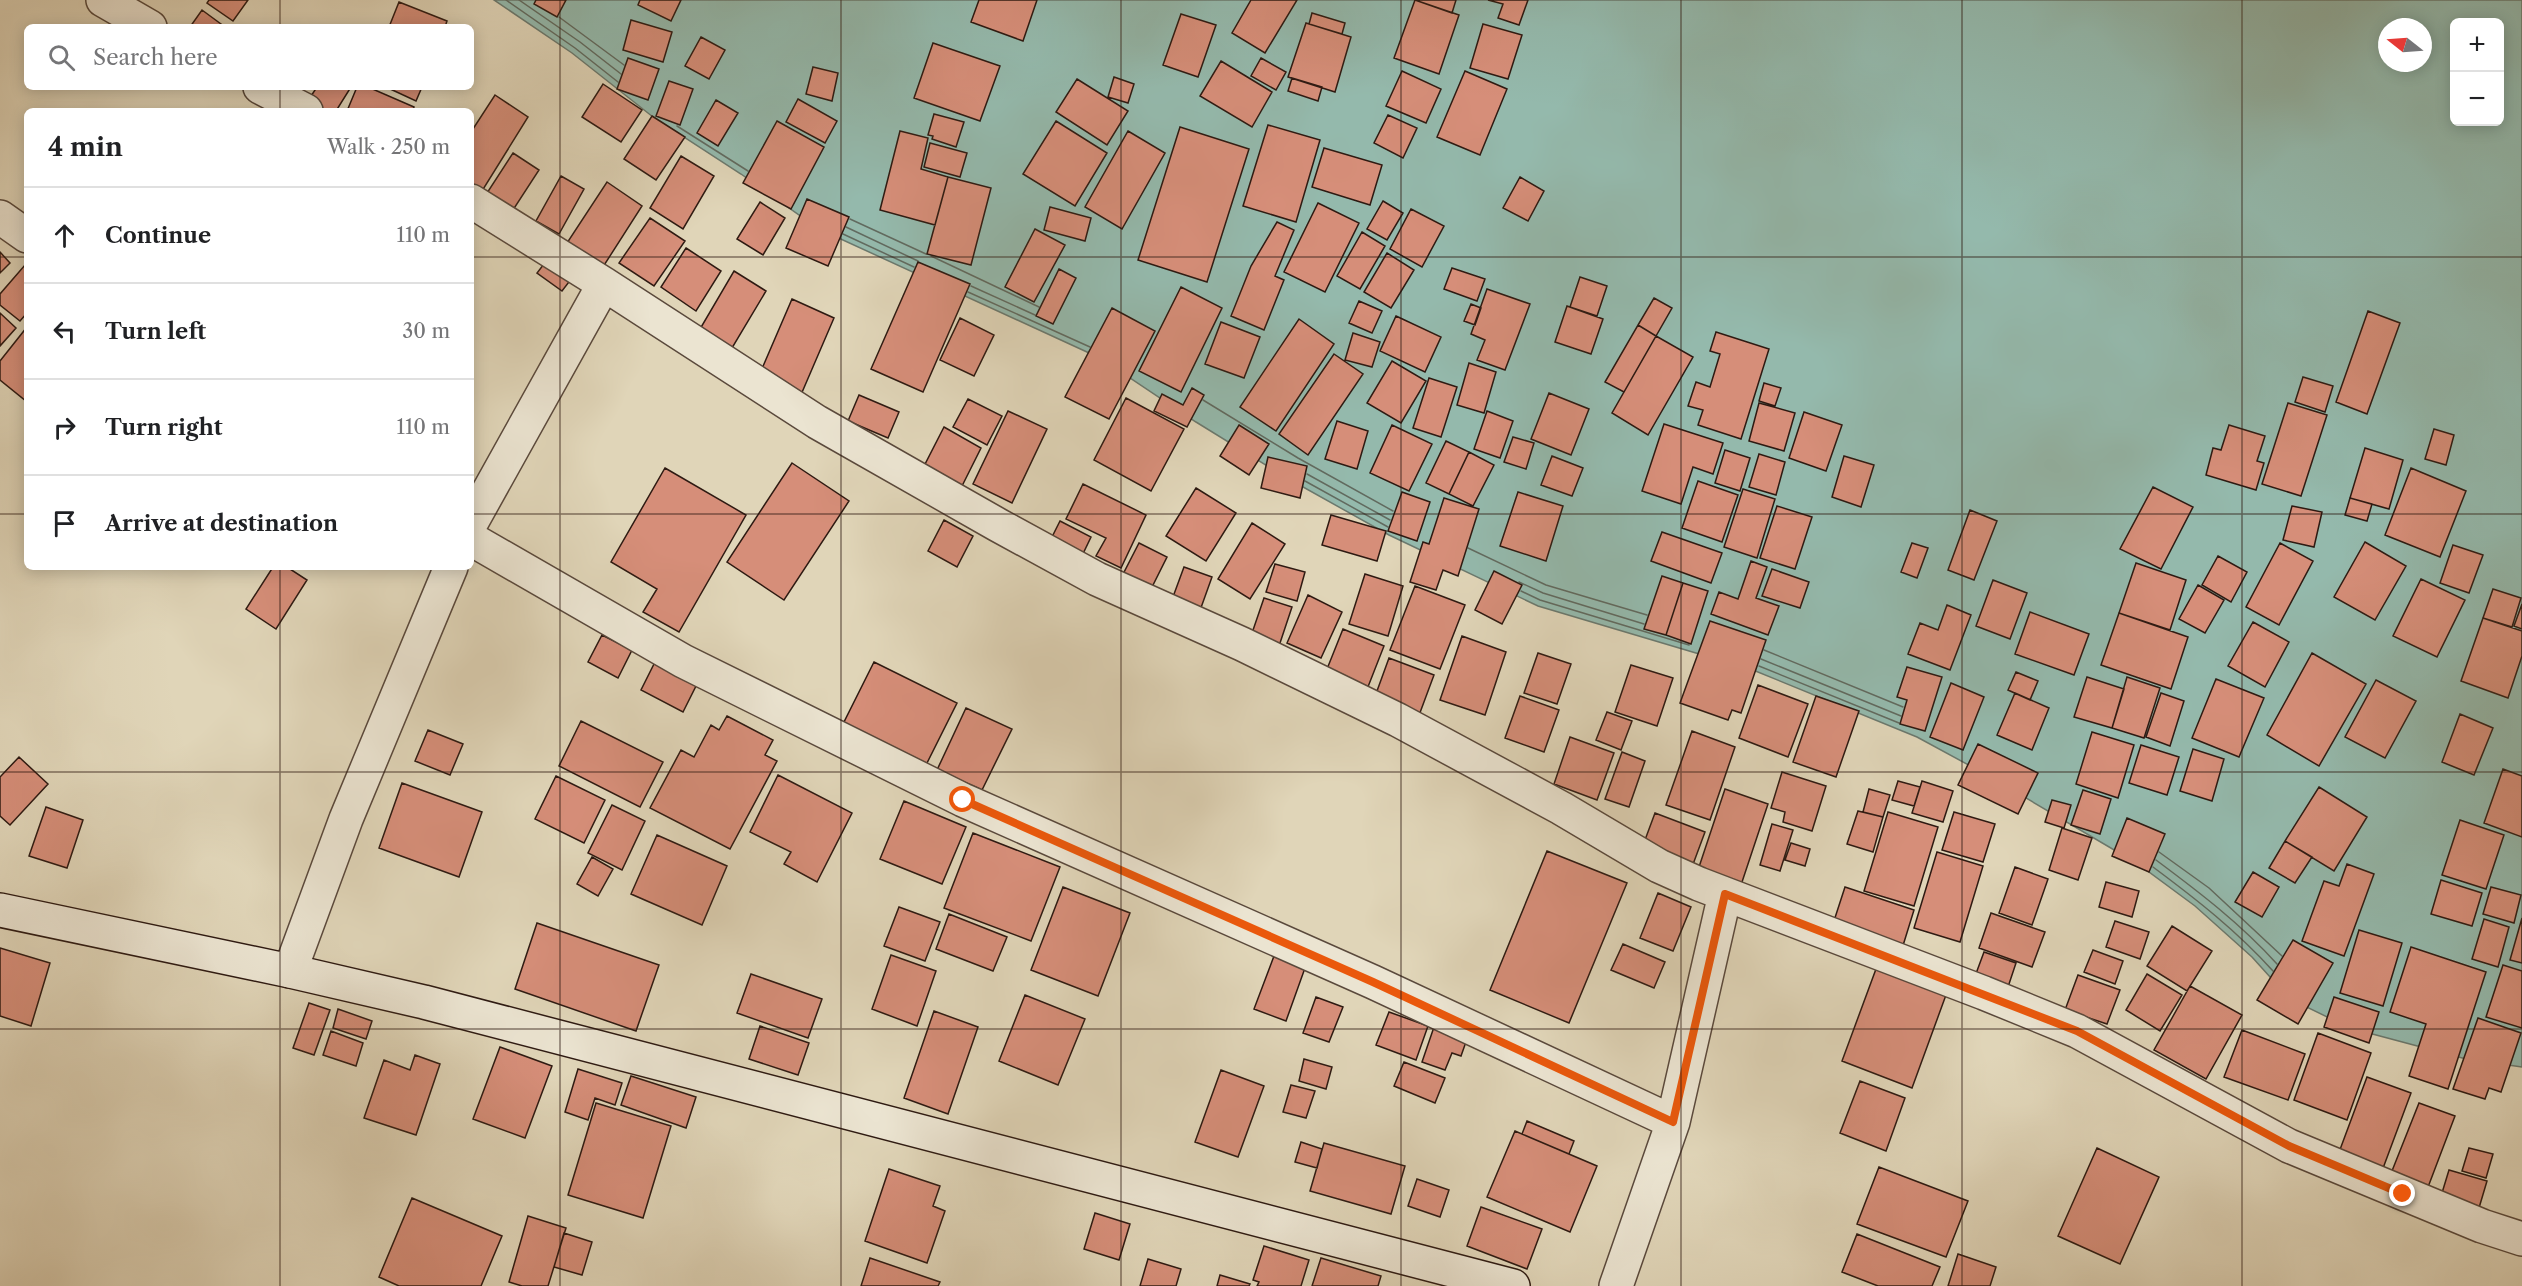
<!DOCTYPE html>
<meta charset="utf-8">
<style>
body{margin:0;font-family:"Libre Caslon Text",serif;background:#f6f6f6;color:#202124}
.controls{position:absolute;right:18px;top:18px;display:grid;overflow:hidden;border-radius:9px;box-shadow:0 3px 15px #0003}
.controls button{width:54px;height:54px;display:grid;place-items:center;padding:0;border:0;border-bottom:2px solid #e0e0e0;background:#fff;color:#202124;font:30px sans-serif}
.compass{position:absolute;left:2378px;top:18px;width:54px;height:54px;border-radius:50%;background:#fff;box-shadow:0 3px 15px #0003;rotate:287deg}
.stop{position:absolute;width:18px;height:18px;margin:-14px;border:4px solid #ea580c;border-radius:50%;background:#fff}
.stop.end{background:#ea580c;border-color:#fff;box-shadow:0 2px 6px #0008}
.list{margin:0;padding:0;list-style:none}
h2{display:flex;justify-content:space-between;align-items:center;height:78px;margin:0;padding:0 24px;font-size:26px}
h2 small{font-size:20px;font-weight:400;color:#757577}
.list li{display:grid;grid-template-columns:39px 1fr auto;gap:18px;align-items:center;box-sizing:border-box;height:96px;padding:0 24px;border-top:2px solid #e0e0e0}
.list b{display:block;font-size:22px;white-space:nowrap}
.list em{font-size:20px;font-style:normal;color:#757577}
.icon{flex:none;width:33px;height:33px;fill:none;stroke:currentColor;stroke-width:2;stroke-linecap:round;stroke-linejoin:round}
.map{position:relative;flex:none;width:2522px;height:1286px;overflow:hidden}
.search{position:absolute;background:#fff;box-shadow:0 3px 15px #0003;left:24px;top:24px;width:450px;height:66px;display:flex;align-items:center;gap:15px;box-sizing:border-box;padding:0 21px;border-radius:9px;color:#757577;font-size:22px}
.panel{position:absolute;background:#fff;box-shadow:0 3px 15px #0003;left:24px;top:108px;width:450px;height:462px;border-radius:9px}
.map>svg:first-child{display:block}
</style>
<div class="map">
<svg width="2522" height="1286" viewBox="0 0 2522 1286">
<rect width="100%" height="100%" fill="#e0d5b8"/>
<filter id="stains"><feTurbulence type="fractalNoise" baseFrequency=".00333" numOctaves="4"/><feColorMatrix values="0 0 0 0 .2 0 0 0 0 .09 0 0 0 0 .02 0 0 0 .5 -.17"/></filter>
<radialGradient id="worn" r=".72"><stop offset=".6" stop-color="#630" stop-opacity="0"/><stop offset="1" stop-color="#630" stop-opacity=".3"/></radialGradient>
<path fill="#94b9ac" stroke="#6b796e" stroke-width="1.5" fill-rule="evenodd" d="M494 0H2522V1067L2466 1059 2350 1028 2290 999 2252 957 2195 906 2138 864 1987 775 1917 737 1753 670 1538 606 1389 535 1287 478 1196 422 1100 358 819 229 741 174 653 117 572 53ZM2454 22H2500V122H2454ZM2387 27H2423V63H2387Z"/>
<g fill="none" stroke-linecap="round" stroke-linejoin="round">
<path stroke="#616a5f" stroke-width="1.5" d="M506 0 575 48 618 82
M519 0 580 42 621 74
M559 17 624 65
M677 126 748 171
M850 219 926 254
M846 227 918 261
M843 234 914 267
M931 256 1039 307
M971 286 1035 315
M968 292 1090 347
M1203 400 1298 458 1393 511
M1307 474 1390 520
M1305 481 1388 527
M1468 548 1546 585 1647 615
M1519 582 1543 593 1644 624
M1521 591 1540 600 1689 645
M1764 650 1903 707
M1761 659 1901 716
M1759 666 1899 723
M2159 852 2209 888 2282 956
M2156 860C2199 892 2241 924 2277 964
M2153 867C2196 899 2237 931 2273 971"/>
</g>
<path fill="#d68e79" stroke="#2e1a12" stroke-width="1.5" d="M209 0H248L233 21 207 3Z
M536 0H566L557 17 534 4Z
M640 0H681L671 21 638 5Z
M979 0H1037L1023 41 971 22Z
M1251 0H1297L1265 53 1232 33Z
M1415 0H1456L1452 13Z
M1415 0 1459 15 1439 74 1394 58Z
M1488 0H1528L1519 25 1498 18 1503 4Z
M399 2 447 21 445 27H389Z
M202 10 225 27H190Z
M1312 13 1345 23 1342 34 1309 24Z
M1181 14 1216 25 1198 77 1163 65Z
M631 20 672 32 663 62 623 50Z
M1306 23 1351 37 1335 92 1288 77Z
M1483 24 1522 35 1508 79 1470 68Z
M701 37 725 50 709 79 685 66Z
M933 43 1000 66 980 121 914 98Z
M628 58 659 69 648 100 617 89Z
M1261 58 1286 72 1276 90 1251 76Z
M1221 61 1272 92 1252 127 1200 96Z
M813 67 838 73 832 101 806 94Z
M1402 71 1441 89 1426 123 1386 106Z
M1465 71 1507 89 1480 155 1437 137Z
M1114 77 1134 84 1128 103 1108 97Z
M1292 78 1322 87 1318 101 1288 91Z
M1077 79 1128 111 1107 145 1056 112Z
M669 81 693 89 680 125 656 116Z
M603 84 642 110 621 142 582 117Z
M317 87H351L336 111H321L307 102Z
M357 87H368L414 107 413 111H347Z
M386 87H422L416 101Z
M495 95 528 117 482 191 471 184V132Z
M798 99 837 121 825 143 786 122Z
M716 100 738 113 718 146 697 133Z
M934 114 964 122 956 147 932 139 933 136 928 135Z
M1388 115 1417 128 1403 158 1374 143Z
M652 116 685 137 656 180 624 159Z
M777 121 824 147 791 209 743 183Z
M1056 121 1107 153 1075 206 1023 174Z
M1268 125 1320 140 1296 222 1243 206Z
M1180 127 1249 149 1207 282 1138 260Z
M900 131 928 138 921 169 948 177 935 225 880 210Z
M1128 131 1165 153 1122 229 1085 207Z
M930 143 967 153 960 177 924 167Z
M1324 148 1382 165 1370 205 1312 187Z
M513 153 539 170 513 210 487 193Z
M681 156 714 176 683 229 650 208Z
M561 176 584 189 559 234 536 221Z
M948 177 991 188 971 265 927 254Z
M1520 177 1544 191 1528 221 1503 208Z
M607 182 642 206 601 270 565 246Z
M807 199 849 217 828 266 786 248Z
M1383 201 1403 213 1387 240 1367 229Z
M760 202 785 218 763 255 737 239Z
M1318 203 1359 223 1325 292 1284 272Z
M1050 207 1091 218 1085 241 1044 230Z
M1411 209 1444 226 1422 267 1390 249Z
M650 218 685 241 654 286 619 263Z
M1277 222 1294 230 1275 276 1284 280 1264 330 1231 316 1251 266Z
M1035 229 1065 245 1034 302 1005 287Z
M1362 232 1385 246 1360 289 1337 276Z
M686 248 721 271 696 311 661 287Z
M0 252 10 263 0 273Z
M1387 253 1414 270 1391 308 1364 292Z
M547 260 572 278 562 291 537 273Z
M918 262 970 284 923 392 871 369Z
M25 265 27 267V313L20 321 0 305V294Z
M1452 268 1485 279 1477 301 1444 289Z
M1059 269 1076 278 1053 324 1036 316Z
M734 271 766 291 732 348 700 329Z
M1580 277 1607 286 1597 316 1570 307Z
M1181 287 1222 308 1181 392 1139 371Z
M1487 289 1530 304 1505 370 1477 360 1485 340 1471 334Z
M1654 298 1672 308 1656 336 1638 325Z
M792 299 834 318 800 397 758 378Z
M1359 301 1382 311 1372 333 1349 323Z
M1471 304 1481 308 1475 325 1464 321Z
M1567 306 1603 319 1591 354 1555 342Z
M1112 308 1155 331 1109 419 1065 397Z
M2368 311 2400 323 2367 414 2336 402Z
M0 313 16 328 0 346Z
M1396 316 1441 337 1425 372 1380 351Z
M960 318 994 335 974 376 940 360Z
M1299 319 1334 344 1276 431 1240 407Z
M1221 322 1260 337 1244 378 1205 364Z
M1638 325 1656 336 1624 392 1605 382Z
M27 327V399L26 401 0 380V361Z
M1716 332 1769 349 1741 439 1698 425 1703 410 1688 406 1696 382 1710 387 1720 354 1710 351Z
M1353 333 1380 342 1372 367 1345 360Z
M1656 336 1693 357 1648 435 1612 413Z
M1334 354 1363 374 1308 455 1279 434Z
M1392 361 1426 381 1401 423 1367 403Z
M1469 363 1496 372 1484 413 1457 405Z
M2303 377 2333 386 2325 412 2295 402Z
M1429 378 1457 387 1441 437 1413 428Z
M1764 383 1781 388 1775 406 1759 401Z
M1192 388 1204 395 1187 427 1154 411 1162 394 1183 405Z
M1549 393 1589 409 1571 455 1531 439Z
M859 395 899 412 888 438 848 421Z
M1126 398 1184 429 1151 491 1094 460Z
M968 399 1002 416 987 445 953 427Z
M1759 403 1795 413 1784 451 1749 441Z
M2288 403 2327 415 2301 496 2262 484Z
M1008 411 1047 429 1012 503 973 484Z
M1487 411 1513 421 1500 458 1474 449Z
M1804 412 1842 425 1826 471 1789 458Z
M1337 421 1368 431 1357 469 1325 459Z
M1664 424 1723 443 1713 474 1693 467 1681 504 1642 491Z
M1239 425 1269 444 1249 475 1220 456Z
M1392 425 1432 444 1409 491 1370 473Z
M2229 425 2265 436 2257 461 2264 463 2256 490 2206 475 2213 448 2221 450Z
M944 427 981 448 957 496 920 474Z
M2434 429 2454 435 2446 465 2425 459Z
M1513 437 1534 443 1526 469 1504 462Z
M1446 441 1469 452 1449 494 1426 483Z
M2365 448 2403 460 2389 509 2350 498Z
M1725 450 1750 458 1740 491 1715 483Z
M1469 452 1494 465 1473 506 1449 494Z
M1759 454 1785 462 1776 495 1749 487Z
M1552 456 1583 468 1572 496 1541 485Z
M1844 456 1874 465 1861 507 1832 497Z
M1268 457 1307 466 1300 498 1261 488Z
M792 463 849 501 784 600 727 562Z
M665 468 746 515 679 632 643 612 657 589 611 562Z
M2411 468 2466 491 2440 557 2385 535Z
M1698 481 1738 495 1722 542 1682 528Z
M1083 484 1146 515 1121 568 1096 556 1106 538 1066 519Z
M2153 487 2193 507 2161 569 2120 549Z
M1196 488 1236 513 1206 561 1166 536Z
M1743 489 1775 499 1757 558 1724 547Z
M1402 492 1430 502 1417 541 1388 531Z
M1518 492 1563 506 1546 561 1500 546Z
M1444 498 1479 509 1458 576 1443 570 1436 590 1410 582 1423 542 1429 544Z
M2350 498 2372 504 2367 521 2345 515Z
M1777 506 1812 517 1795 569 1760 558Z
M2292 506 2322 512 2314 547 2283 540Z
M1970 510 1997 521 1974 580 1948 570Z
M1331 515 1386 531 1377 561 1322 545Z
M944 520 973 536 957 567 928 551Z
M1060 521 1091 537 1079 562 1047 547Z
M1252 523 1285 544 1250 599 1218 579Z
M1662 532 1722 553 1711 583 1651 561Z
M2365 542 2406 566 2375 620 2334 597Z
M1139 543 1167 557 1147 597 1118 584Z
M1912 543 1928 548 1917 578 1901 572Z
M2280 543 2313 561 2279 625 2246 607Z
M2453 545 2483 555 2469 593 2440 583Z
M2218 556 2247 572 2231 602 2202 585Z
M1751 561 1767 567 1756 598 1779 606 1768 635 1711 614 1719 592 1738 599Z
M2136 563 2186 580 2170 630 2119 613Z
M1275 564 1305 572 1297 601 1266 592Z
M273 567H287L307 580 276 629 246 609Z
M1184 567 1212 577 1198 616 1170 605Z
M1772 569 1809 582 1800 608 1762 596Z
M1494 571 1522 585 1502 624 1475 610Z
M1365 574 1403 586 1388 636 1349 624Z
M1662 576 1683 583 1666 635 1644 629Z
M2421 579 2465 600 2437 657 2393 636Z
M1993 580 2027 593 2010 639 1976 626Z
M1683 583 1708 591 1691 644 1666 635Z
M2198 585 2224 600 2205 633 2179 619Z
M1415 586 1465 605 1440 669 1390 650Z
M2493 589 2521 598 2512 627 2483 618Z
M1308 595 1342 612 1321 658 1287 643Z
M1264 598 1292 607 1279 646 1251 636Z
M2522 604V629L2514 626Z
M1947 605 1971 615 1950 670 1908 654 1920 623 1938 630Z
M2030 612 2089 634 2074 675 2015 654Z
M2119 613 2188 637 2171 689 2101 665Z
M2483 618 2522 631V656L2508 698 2461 681Z
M1710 621 1766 640 1741 713 1732 710 1728 720 1680 703Z
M2253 622 2289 642 2265 687 2228 666Z
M1343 629 1384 646 1364 697 1323 679Z
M602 635 632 650 618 678 588 662Z
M1462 636 1506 652 1485 715 1440 700Z
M1538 653 1571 664 1557 704 1524 693Z
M2312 653 2366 684 2319 766 2267 735Z
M657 658 699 680 683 712 641 690Z
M1389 658 1434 675 1418 718 1373 702Z
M874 662 957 703 926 765 843 724Z
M1631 665 1673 678 1657 726 1615 712Z
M1907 667 1942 677 1925 731 1900 724 1907 700 1897 697Z
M2016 672 2038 681 2030 700 2008 690Z
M2087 677 2124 689 2112 728 2074 717Z
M2127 677 2160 688 2144 738 2112 728Z
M2216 679 2264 698 2239 757 2192 738Z
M2376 680 2416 701 2385 758 2345 737Z
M1951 683 1984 697 1963 750 1930 737Z
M1758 685 1808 704 1788 757 1739 738Z
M2015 693 2049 708 2032 750 1997 735Z
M2161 693 2184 701 2170 746 2146 737Z
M1520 696 1559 710 1544 752 1505 738Z
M1816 696 1859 711 1836 777 1793 762Z
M966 708 1012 729 982 790 937 770Z
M1607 712 1632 721 1621 750 1596 740Z
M2460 714 2493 728 2474 775 2442 762Z
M727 716 773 740 765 755 777 761 730 849 650 808 681 750 694 757 711 725 719 730Z
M581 721 663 762 640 807 559 766Z
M428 730 463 744 450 775 415 761Z
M1692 731 1735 747 1710 820 1666 805Z
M2092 732 2134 745 2118 798 2076 784Z
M1570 737 1614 753 1597 800 1554 784Z
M1978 744 2038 773 2018 814 1958 785Z
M2141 745 2179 757 2167 795 2129 783Z
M2193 749 2224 759 2212 801 2180 791Z
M1622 752 1645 761 1629 807 1605 799Z
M19 757 48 784 10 825 0 816V777Z
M2503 769 2522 776V837L2484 823Z
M1782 772 1826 786 1812 831 1783 822 1785 812 1771 808Z
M778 775 852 813 817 882 784 864 791 852 750 832Z
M556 776 605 800 584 843 535 819Z
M1898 781 1920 787 1914 806 1892 800Z
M1922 781 1953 791 1943 822 1912 813Z
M402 783 482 812 459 877 379 848Z
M2319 787 2367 817 2334 871 2285 841Z
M1725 789 1768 804 1740 888 1697 873Z
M1869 789 1890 795 1883 817 1863 812Z
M2083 790 2111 799 2100 834 2071 825Z
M2052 800 2071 805 2064 828 2045 822Z
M904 801 966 827 942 884 880 859Z
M612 805 645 821 622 870 588 853Z
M46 807 83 820 67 868 29 856Z
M1858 811 1883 817 1873 852 1847 844Z
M1888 812 1938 827 1914 906 1864 891Z
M1954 812 1995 824 1983 862 1942 850Z
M1655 813 1705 832 1692 867 1642 848Z
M2127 818 2165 834 2149 872 2112 856Z
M2460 820 2504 835 2486 889 2442 875Z
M1772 824 1793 830 1780 871 1760 865Z
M2062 828 2092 838 2078 880 2049 870Z
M973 833 1060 867 1031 941 944 908Z
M657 835 727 866 702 925 631 894Z
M2285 841 2312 857 2295 883 2269 868Z
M1791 843 1810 849 1805 866 1785 860Z
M1547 851 1627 883 1569 1023 1490 990Z
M1937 852 1983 866 1960 942 1914 928Z
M592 857 613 869 598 896 577 884Z
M2347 864 2374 874 2344 956 2302 941 2324 881 2339 886Z
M2015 867 2048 879 2032 925 1999 913Z
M2253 872 2279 887 2262 917 2235 902Z
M2441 880 2482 893 2472 926 2431 914Z
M2106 882 2139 891 2132 917 2099 907Z
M1063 887 1130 913 1098 996 1031 970Z
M1845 887 1914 910 1901 952 1831 930Z
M2491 887 2521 895 2514 923 2483 914Z
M1658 893 1691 907 1673 951 1640 938Z
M899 907 940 922 925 961 884 946Z
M1991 913 2045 932 2032 967 1979 948Z
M949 914 1007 937 993 971 936 949Z
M2522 918V963L2510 960Z
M2484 919 2509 927 2498 967 2472 959Z
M2115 921 2149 932 2140 959 2106 947Z
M537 923 659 965 636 1031 515 989Z
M2172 926 2212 951 2187 991 2147 966Z
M2359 930 2402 943 2383 1006 2340 993Z
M2293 940 2333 963 2298 1024 2257 1000Z
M1623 944 1665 962 1654 988 1611 970Z
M2411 947 2486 972 2448 1089 2409 1076 2426 1024 2390 1012Z
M0 948 50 963 31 1026 0 1016Z
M2093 950 2123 961 2115 984 2084 972Z
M1984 952 2016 963 2007 990 1974 979Z
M891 955 936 971 917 1026 872 1009Z
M1274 956 1305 968 1286 1021 1254 1009Z
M2503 965 2522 971V1028L2486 1017Z
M1876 969 1946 995 1912 1088 1842 1061Z
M751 974 822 999 808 1038 737 1013Z
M2147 974 2182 995 2160 1031 2126 1010Z
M2078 975 2120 990 2107 1024 2065 1010Z
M2190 986 2242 1015 2206 1079 2154 1050Z
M1025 995 1085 1019 1058 1085 999 1061Z
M1316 997 1343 1007 1329 1042 1303 1033Z
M2334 997 2379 1012 2369 1043 2324 1027Z
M309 1003 330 1010 314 1055 293 1048Z
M338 1009 372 1021 366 1039 333 1028Z
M934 1011 978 1027 948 1114 904 1098Z
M1389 1012 1428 1026 1416 1060 1376 1045Z
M2478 1018 2521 1033 2501 1092 2489 1088 2485 1099 2453 1089Z
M760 1026 809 1043 798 1075 749 1059Z
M1434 1027 1467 1039 1461 1056 1452 1053 1445 1070 1422 1062Z
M2242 1030 2305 1054 2288 1100 2224 1077Z
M331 1031 363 1043 356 1066 323 1055Z
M2318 1033 2371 1053 2347 1120 2294 1100Z
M500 1047 552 1066 525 1138 473 1119Z
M415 1055 440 1064 416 1135 364 1118 384 1060 410 1070Z
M1304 1059 1332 1067 1326 1089 1299 1081Z
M1404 1062 1445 1078 1435 1103 1394 1086Z
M578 1069 622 1083 615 1105 595 1098 588 1120 565 1112Z
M1221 1070 1264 1086 1238 1157 1195 1142Z
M631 1076 696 1097 686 1128 621 1105Z
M2367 1077 2411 1093 2379 1179 2335 1163Z
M1860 1081 1905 1098 1886 1151 1840 1133Z
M1291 1085 1315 1091 1306 1118 1283 1112Z
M596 1103 671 1126 643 1218 568 1195Z
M2419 1103 2455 1116 2425 1195 2388 1181Z
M1527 1121 1574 1141 1569 1154 1522 1134Z
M1515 1131 1597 1166 1570 1232 1487 1197Z
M1301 1142 1322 1149 1317 1168 1295 1162Z
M1324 1143 1405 1166 1391 1214 1310 1191Z
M2097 1148 2159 1177 2120 1264 2058 1236Z
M2469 1148 2493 1154 2486 1178 2462 1171Z
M1879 1167 1968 1201 1946 1257 1857 1224Z
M889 1169 940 1186 933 1206 945 1211 927 1263 865 1241Z
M2449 1170 2487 1181 2476 1218 2438 1206Z
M1417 1179 1449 1190 1440 1217 1408 1206Z
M412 1198 502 1236 481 1286H399L379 1277Z
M1481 1207 1542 1229 1527 1269 1467 1246Z
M1095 1213 1130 1224 1119 1260 1084 1249Z
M528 1216 566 1228 548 1286H522L509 1282Z
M564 1233 592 1242 582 1275 554 1267Z
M1857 1234 1940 1267 1932 1286H1878L1842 1272Z
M1264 1246 1309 1260 1301 1286H1257L1259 1282 1253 1280Z
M1958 1254 1996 1267 1990 1286H1948Z
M870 1258 940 1282 938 1286H861Z
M1321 1258 1381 1276 1378 1286H1312Z
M1148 1259 1181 1269 1176 1286H1140Z
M1220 1275 1250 1284 1249 1286H1217Z"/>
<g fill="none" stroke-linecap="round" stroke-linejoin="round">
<g stroke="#5a493c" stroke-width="36">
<path id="street" d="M103 0 150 27
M260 87 306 111
M471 201 604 284 817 422 998 525 1097 579 1242 644 1398 720 1561 808 1659 866 1699 884 1984 993 2077 1031 2289 1146 2482 1226 2522 1239
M0 217 27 236
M471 523 604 284
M471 539 683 661 963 800 1373 982 1673 1122
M290 971 346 819 451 567
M1616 1286 1673 1122 1725 894"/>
</g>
<g stroke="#2e1a12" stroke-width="36">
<path id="secondary" d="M0 910 290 971 424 1002 1513 1286"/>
</g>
<use href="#street" stroke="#ebe4d1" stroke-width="33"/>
<use href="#secondary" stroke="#ebe4d1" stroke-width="33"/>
</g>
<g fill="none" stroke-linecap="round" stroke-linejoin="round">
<path stroke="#ea580c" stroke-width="8" d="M963 800 1373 982 1673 1122 1725 894 2077 1031 2289 1146 2403 1194"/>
</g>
<path fill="none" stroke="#2e1a12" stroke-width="1.5" stroke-opacity="0.55" d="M280 0V27M560 0V1286M841 0V1286M1121 0V1286M1401 0V1286M1681 0V1286M1962 0V1286M2242 0V1286M280 87V111M0 257H27M471 257H2522M0 514H27M471 514H2522M280 567V1286M0 772H2522M0 1029H2522"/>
<rect width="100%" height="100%" filter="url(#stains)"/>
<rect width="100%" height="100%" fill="url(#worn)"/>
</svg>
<div class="controls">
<button>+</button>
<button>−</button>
</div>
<svg class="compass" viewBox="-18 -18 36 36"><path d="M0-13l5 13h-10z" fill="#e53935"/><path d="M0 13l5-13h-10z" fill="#757577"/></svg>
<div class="stop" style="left:963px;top:800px"></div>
<div class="stop end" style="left:2403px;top:1194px"></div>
<div class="search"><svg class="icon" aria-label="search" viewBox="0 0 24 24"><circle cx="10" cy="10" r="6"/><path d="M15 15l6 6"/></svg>Search here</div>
<section class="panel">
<h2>4 min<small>Walk · 250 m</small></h2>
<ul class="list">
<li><svg class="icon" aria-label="ahead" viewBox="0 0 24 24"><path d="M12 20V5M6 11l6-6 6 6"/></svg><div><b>Continue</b></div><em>110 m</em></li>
<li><svg class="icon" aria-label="left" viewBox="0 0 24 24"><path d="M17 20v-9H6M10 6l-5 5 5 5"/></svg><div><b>Turn left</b></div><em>30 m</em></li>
<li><svg class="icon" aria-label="right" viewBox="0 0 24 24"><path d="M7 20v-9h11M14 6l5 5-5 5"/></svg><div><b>Turn right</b></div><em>110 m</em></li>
<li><svg class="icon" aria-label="arrive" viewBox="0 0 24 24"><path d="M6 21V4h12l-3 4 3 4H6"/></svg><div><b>Arrive at destination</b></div></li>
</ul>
</section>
</div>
